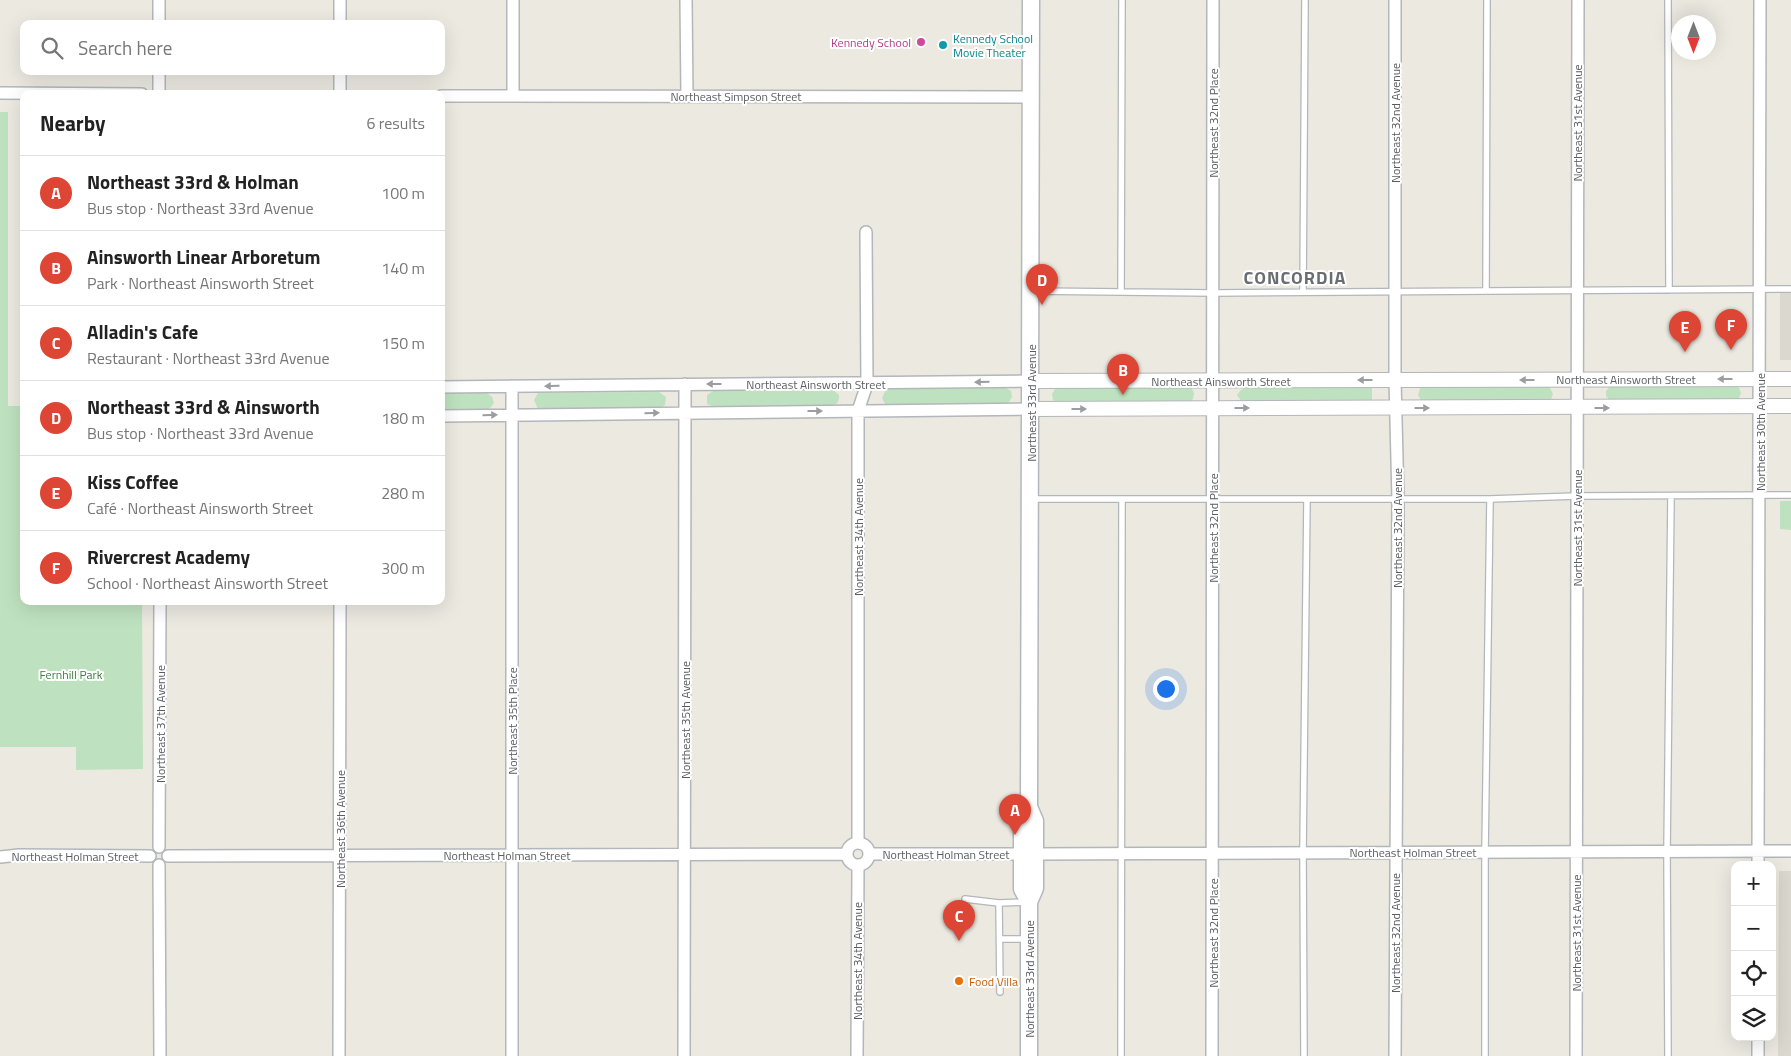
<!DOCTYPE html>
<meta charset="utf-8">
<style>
body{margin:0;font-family:"Titillium Web",sans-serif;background:#f2f2f2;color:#222}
.controls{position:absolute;right:15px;bottom:15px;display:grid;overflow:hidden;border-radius:10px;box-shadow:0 5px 20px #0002}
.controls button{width:45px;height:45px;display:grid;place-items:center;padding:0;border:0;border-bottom:1px solid #e0e0e0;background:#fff;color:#222;font:25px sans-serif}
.compass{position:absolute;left:1671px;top:15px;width:45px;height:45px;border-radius:50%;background:#fff;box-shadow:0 5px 20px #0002;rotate:180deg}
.you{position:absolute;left:1165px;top:688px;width:18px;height:18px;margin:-12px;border:4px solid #fff;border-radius:50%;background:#1a73e8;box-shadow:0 0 0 8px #1a73e833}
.badge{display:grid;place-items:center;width:32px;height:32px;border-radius:50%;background:#dd4534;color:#fff;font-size:16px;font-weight:700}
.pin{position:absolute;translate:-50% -41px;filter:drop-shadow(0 1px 2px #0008)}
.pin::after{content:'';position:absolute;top:26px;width:18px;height:15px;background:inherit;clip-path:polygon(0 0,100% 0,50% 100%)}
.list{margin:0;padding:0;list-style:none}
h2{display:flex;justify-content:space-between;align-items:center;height:65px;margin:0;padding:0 20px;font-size:21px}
h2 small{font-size:16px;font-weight:400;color:#767676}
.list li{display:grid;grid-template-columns:32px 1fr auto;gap:15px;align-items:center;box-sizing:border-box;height:75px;padding:0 20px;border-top:1px solid #e0e0e0}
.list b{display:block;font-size:19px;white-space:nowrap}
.list p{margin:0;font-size:16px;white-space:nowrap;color:#767676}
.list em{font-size:16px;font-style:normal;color:#767676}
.icon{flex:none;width:28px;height:28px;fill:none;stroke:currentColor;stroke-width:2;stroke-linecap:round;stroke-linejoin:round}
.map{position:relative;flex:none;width:1791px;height:1056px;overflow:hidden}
.search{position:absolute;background:#fff;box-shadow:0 5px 20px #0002;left:20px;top:20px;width:425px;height:55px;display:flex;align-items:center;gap:12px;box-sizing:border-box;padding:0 18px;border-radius:10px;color:#767676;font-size:19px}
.panel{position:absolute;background:#fff;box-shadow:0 5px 20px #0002;left:20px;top:90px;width:425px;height:515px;border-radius:10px}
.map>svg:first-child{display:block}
</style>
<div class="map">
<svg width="1791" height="1056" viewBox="0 0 1791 1056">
<rect width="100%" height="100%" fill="#ebe9e0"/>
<path fill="#dbd8cf" d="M1780 293H1791V360H1780Z
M1779 871H1791V1056H1778Z"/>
<path fill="#bee2bf" d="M0 112H8V406H24V601H142L143 769 76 770V747H0Z
M1611 385H1734L1739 388 1741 393 1738 401 1611 402 1606 396V391Z
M1372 386V403H1245L1241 401 1237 395 1241 390 1246 387Z
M1421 386H1549L1553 394 1550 402H1422L1418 395Z
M1060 387H1188L1192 389 1194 393 1193 399 1188 403 1056 402 1053 400 1052 394 1055 389Z
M1006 388 1011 391 1012 397 1009 402 1005 404 886 406 882 398 886 389Z
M832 389 839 395C839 402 837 405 831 406L715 407 707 404V395L715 390Z
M659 392 666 397 665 405 661 408 538 409 534 400 538 393Z
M441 393H487L492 397 494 403 491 407 487 410 441 411Z
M1780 501H1791V530L1780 529Z"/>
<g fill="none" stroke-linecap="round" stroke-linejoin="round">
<g stroke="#b3b6ba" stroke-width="8">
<path id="service" d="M1668 0 1669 290
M1031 291 1213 293 1791 289
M1486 291 1487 0
M1121 292 1122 0
M1303 292 1305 0
M1032 499H1490L1577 496 1791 495
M965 899 999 903 1027 902
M999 903 1000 992
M1000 939H1027
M1121 1056 1122 500
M1304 1056 1303 852 1307 500
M1485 1056V852L1490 499
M1668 1056 1667 852 1671 496"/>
</g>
<g stroke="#b3b6ba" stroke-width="14">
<path id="minor" d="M159 0V24
M340 0V24
M513 0V96
M686 0 687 96
M159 71V94
M340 71V94
M0 93 142 94
M441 96 1031 97
M441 387 1031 381
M441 416 1031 409
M847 854a11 11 0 1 1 22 0a11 11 0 1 1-22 0Z
M858 843V411L867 384 866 232
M159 847 160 601
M869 854H1022
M1035 854 1791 851
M168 856 847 854
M0 857 19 855 150 856
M159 865 160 1056
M1758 865 1760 0
M1758 1037V1056
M339 1056 340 601
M512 1056V386
M684 1056 685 384
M857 1056 858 866
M1212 1056 1213 0
M1395 1056 1398 500 1395 380V0
M1576 1056 1578 0"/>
</g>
<g stroke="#b3b6ba" stroke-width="16">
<path id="tertiary" d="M1031 381 1791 379
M1031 409 1791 406"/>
</g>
<g stroke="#b4b7bc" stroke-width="19">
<path id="secondary" d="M1029 902 1022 889V820L1029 807
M1029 1056V902L1035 888V821L1029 807 1031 0"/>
</g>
<use href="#service" stroke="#fff" stroke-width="5.5"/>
<use href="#minor" stroke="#fff" stroke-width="11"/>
<use href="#tertiary" stroke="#fff" stroke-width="14"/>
<use href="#secondary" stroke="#fff" stroke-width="16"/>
</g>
<defs><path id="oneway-solid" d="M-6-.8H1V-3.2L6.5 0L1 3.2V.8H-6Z" transform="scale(1.25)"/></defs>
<g fill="#9b9da0">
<use href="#oneway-solid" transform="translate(1725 379) rotate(180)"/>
<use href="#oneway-solid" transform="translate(1365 380) rotate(180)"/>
<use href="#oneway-solid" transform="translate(1527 380) rotate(180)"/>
<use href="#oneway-solid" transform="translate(982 382) rotate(179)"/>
<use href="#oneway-solid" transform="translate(714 384) rotate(180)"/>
<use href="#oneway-solid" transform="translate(552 386) rotate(179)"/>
<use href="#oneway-solid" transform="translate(1242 408)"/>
<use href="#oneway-solid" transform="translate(1422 408)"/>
<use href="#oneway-solid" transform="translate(1602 408)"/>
<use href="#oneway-solid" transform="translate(1079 409)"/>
<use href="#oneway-solid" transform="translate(815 411)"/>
<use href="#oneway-solid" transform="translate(652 413) rotate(-1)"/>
<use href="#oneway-solid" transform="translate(490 415) rotate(-1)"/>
</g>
<circle fill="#d1479c" stroke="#fff" stroke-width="2" cx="921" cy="42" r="5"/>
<circle fill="#0f9aa8" stroke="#fff" stroke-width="2" cx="943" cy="45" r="5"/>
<circle fill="#e8710a" stroke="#fff" stroke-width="2" cx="959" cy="981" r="5"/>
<g text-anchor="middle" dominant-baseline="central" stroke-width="4" stroke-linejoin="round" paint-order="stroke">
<g font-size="12" fill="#0d838f" stroke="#fff" text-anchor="start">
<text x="953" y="38">Kennedy School<tspan x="953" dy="14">Movie Theater</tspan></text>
</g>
<g font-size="12" fill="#b23c85" stroke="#fff" text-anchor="end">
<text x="911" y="42">Kennedy School</text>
</g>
<g font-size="12" fill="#595c61" stroke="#fff">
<text x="736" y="96">Northeast Simpson Street</text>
<text transform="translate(1213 123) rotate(-90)">Northeast 32nd Place</text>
<text transform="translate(1395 123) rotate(-90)">Northeast 32nd Avenue</text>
<text transform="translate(1577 123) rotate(-90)">Northeast 31st Avenue</text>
<text x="1626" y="379">Northeast Ainsworth Street</text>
<text x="1221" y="381">Northeast Ainsworth Street</text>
<text x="816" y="384">Northeast Ainsworth Street</text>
<text transform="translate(1031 403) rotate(-90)">Northeast 33rd Avenue</text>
<text transform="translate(1760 432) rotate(-90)">Northeast 30th Avenue</text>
<text transform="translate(1213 528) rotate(-90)">Northeast 32nd Place</text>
<text transform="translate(1397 528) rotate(-90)">Northeast 32nd Avenue</text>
<text transform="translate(1577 528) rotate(-90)">Northeast 31st Avenue</text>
<text transform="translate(858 537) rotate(-90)">Northeast 34th Avenue</text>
<text transform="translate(685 720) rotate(-90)">Northeast 35th Avenue</text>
<text transform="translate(512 721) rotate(-90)">Northeast 35th Place</text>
<text transform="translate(160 724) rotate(-90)">Northeast 37th Avenue</text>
<text transform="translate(340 829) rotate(-90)">Northeast 36th Avenue</text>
<text x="1413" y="852">Northeast Holman Street</text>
<text x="946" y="854">Northeast Holman Street</text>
<text x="507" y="855">Northeast Holman Street</text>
<text x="75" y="856">Northeast Holman Street</text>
<text transform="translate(1213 933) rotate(-90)">Northeast 32nd Place</text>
<text transform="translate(1395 933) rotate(-90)">Northeast 32nd Avenue</text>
<text transform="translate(1576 933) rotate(-90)">Northeast 31st Avenue</text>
<text transform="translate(857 961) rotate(-90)">Northeast 34th Avenue</text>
<text transform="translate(1029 979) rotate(-90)">Northeast 33rd Avenue</text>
</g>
<g font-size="12" fill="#39803e" stroke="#fff">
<text x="71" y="674">Fernhill Park</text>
</g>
<g font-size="12" fill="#c56008" stroke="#fff" text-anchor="start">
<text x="969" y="981">Food Villa</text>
</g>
<g font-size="18" font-weight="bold" letter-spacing="1" fill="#6a6e72" stroke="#fff">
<text x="1295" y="277">CONCORDIA</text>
</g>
</g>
</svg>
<div class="controls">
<button>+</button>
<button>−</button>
<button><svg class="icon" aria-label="locate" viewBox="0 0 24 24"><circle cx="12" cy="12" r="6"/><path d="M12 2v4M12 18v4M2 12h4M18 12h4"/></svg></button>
<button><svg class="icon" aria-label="layers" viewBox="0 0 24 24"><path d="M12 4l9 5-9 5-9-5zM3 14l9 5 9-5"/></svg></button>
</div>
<svg class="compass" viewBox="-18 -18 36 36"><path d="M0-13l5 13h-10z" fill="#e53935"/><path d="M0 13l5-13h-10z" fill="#767676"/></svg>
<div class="you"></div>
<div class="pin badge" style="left:1015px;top:835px">A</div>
<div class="pin badge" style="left:1123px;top:395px">B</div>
<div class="pin badge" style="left:959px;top:941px">C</div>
<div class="pin badge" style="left:1042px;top:305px">D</div>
<div class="pin badge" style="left:1685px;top:352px">E</div>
<div class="pin badge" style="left:1731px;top:350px">F</div>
<div class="search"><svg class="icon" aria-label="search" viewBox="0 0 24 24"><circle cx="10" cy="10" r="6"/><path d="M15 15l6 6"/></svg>Search here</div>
<section class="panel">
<h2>Nearby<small>6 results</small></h2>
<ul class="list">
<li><span class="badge">A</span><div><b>Northeast 33rd &amp; Holman</b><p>Bus stop · Northeast 33rd Avenue</p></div><em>100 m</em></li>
<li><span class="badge">B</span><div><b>Ainsworth Linear Arboretum</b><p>Park · Northeast Ainsworth Street</p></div><em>140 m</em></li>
<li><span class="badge">C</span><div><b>Alladin's Cafe</b><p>Restaurant · Northeast 33rd Avenue</p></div><em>150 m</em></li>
<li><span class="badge">D</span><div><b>Northeast 33rd &amp; Ainsworth</b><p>Bus stop · Northeast 33rd Avenue</p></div><em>180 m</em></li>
<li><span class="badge">E</span><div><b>Kiss Coffee</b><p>Café · Northeast Ainsworth Street</p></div><em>280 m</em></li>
<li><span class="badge">F</span><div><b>Rivercrest Academy</b><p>School · Northeast Ainsworth Street</p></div><em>300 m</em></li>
</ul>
</section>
</div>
